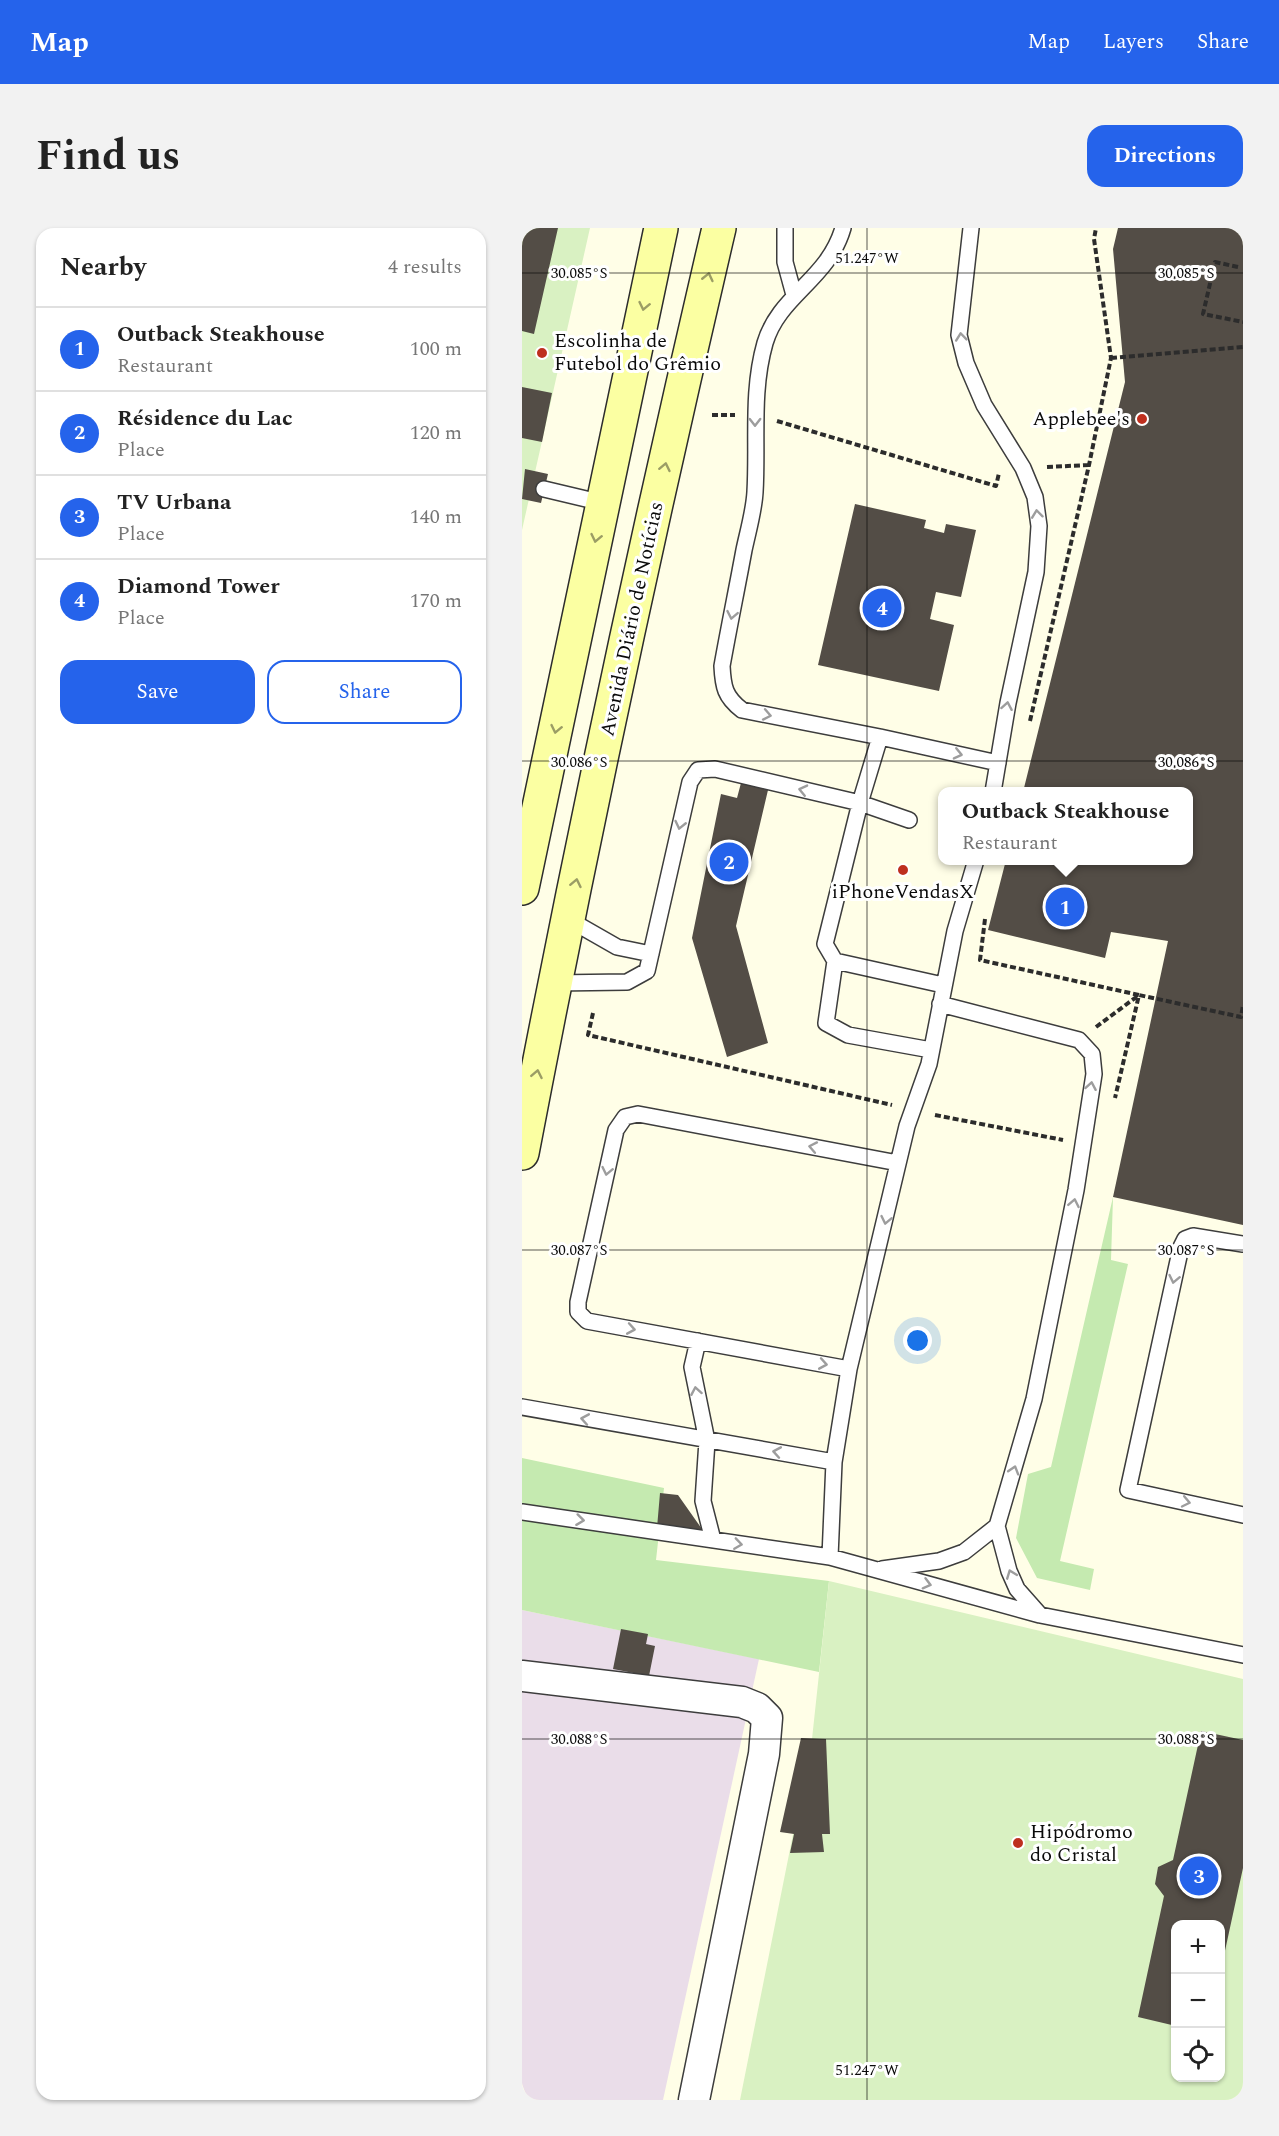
<!DOCTYPE html>
<meta charset="utf-8">
<style>
body{margin:0;font-family:Spectral,serif;background:#f2f2f2;color:#222}
.controls{position:absolute;right:18px;bottom:18px;display:grid;overflow:hidden;border-radius:12px;box-shadow:0 2px 4px #0004}
.controls button{width:54px;height:54px;display:grid;place-items:center;padding:0;border:0;border-bottom:2px solid #e0e0e0;background:#fff;color:#222;font:30px sans-serif}
.you{position:absolute;left:396px;top:1113px;width:21px;height:21px;margin:-15px;border:4px solid #fff;border-radius:50%;background:#1a73e8;box-shadow:0 0 0 9px #1a73e833}
.badge{display:grid;place-items:center;width:39px;height:39px;border-radius:50%;background:#2563eb;color:#fff;font-size:20px;font-weight:700}
.pin{position:absolute;translate:-50% -50%;border:3px solid #fff;box-shadow:0 2px 6px #0006}
.popup{position:absolute;left:416px;top:559px;width:255px;height:78px;box-sizing:border-box;display:grid;place-content:center;border-radius:12px;background:#fff;filter:drop-shadow(0 2px 4px #0005);font-size:20px;white-space:nowrap;color:#767676}
.popup b{font-size:22px;color:#222}
.popup::after{content:'';position:absolute;left:50%;top:100%;margin-left:-12px;border:12px solid transparent;border-top-color:#fff}
.list{margin:0;padding:0;list-style:none}
h2{display:flex;justify-content:space-between;align-items:center;height:78px;margin:0;padding:0 24px;font-size:26px}
h2 small{font-size:20px;font-weight:400;color:#767676}
.list li{display:grid;grid-template-columns:39px 1fr auto;gap:18px;align-items:center;box-sizing:border-box;height:84px;padding:0 24px;border-top:2px solid #e0e0e0}
.list b{display:block;font-size:22px;white-space:nowrap}
.list p{margin:0;font-size:20px;white-space:nowrap;color:#767676}
.list em{font-size:20px;font-style:normal;color:#767676}
.actions{display:flex;gap:12px;padding:18px 24px}
.actions a{flex:1;padding:14px 0;border:2px solid #2563eb;border-radius:18px;text-align:center;font-size:21px;color:#2563eb}
.actions .main{background:#2563eb;color:#fff}
.icon{flex:none;width:33px;height:33px;fill:none;stroke:currentColor;stroke-width:2;stroke-linecap:round;stroke-linejoin:round}
.map{position:relative;flex:none;width:721px;height:1872px;overflow:hidden;border-radius:18px}
header{display:flex;align-items:center;gap:36px;box-sizing:border-box;height:84px;padding:0 30px;background:#2563eb;color:#fff}
header strong{font-size:28px}
nav{display:flex;gap:33px;margin-inline-start:auto;font-size:21px}
.intro{display:flex;align-items:center;justify-content:space-between;box-sizing:border-box;height:144px;padding:0 36px}
h1{margin:0;font-size:42px}
.button{padding:15px 27px;border-radius:18px;background:#2563eb;color:#fff;font-size:21px;font-weight:700}
main{display:flex;gap:36px;padding:0 36px}
aside{flex:1;background:#fff;border-radius:18px;box-shadow:0 2px 4px #0004}
.map>svg:first-child{display:block}
</style>
<header>
<strong>Map</strong>
<nav><a>Map</a><a>Layers</a><a>Share</a></nav>
</header>
<div class="intro"><h1>Find us</h1><a class="button">Directions</a></div>
<main>
<aside>
<h2>Nearby<small>4 results</small></h2>
<ul class="list">
<li><span class="badge">1</span><div><b>Outback Steakhouse</b><p>Restaurant</p></div><em>100 m</em></li>
<li><span class="badge">2</span><div><b>Résidence du Lac</b><p>Place</p></div><em>120 m</em></li>
<li><span class="badge">3</span><div><b>TV Urbana</b><p>Place</p></div><em>140 m</em></li>
<li><span class="badge">4</span><div><b>Diamond Tower</b><p>Place</p></div><em>170 m</em></li>
</ul>
<div class="actions"><a class="main">Save</a><a>Share</a></div>
</aside>
<div class="map">
<svg width="721" height="1872" viewBox="0 0 721 1872">
<rect width="100%" height="100%" fill="#fffee7"/>
<path fill="#eadde9" d="M0 1382 237 1431 141 1872H6L0 1856Z"/>
<path fill="#c5eab0" d="M591 969 589 1032 606 1036 538 1333 572 1341 568 1362 515 1350 494 1310 506 1246 529 1239Z
M0 1230 142 1260 134 1332 307 1353 297 1444 0 1382Z"/>
<path fill="#d9f1c2" fill-rule="evenodd" d="M0 0H68L0 302Z
M307 1353 721 1451V1872H218L290 1511ZM654 1696H698V1850H654Z"/>
<path fill="#534d46" d="M0 0H36L12 106 0 103Z
M596 0H721V997L591 969 646 713 589 704 583 730 466 702 484 632H666V564H501L603 154 591 21Z
M0 159 30 165 20 214 0 210Z
M3 241 26 246 19 275 0 271Z
M333 276 404 292 402 300 422 305 424 296 454 302 439 369 414 364 408 391 432 397 417 463 296 437Z
M219 555 246 562 214 698 246 815 205 829 170 710 199 566 215 570Z
M138 1265 156 1267 187 1311 135 1300Z
M99 1401 126 1406 124 1416 133 1418 127 1448 91 1441Z
M679 1503 721 1512V1640L699 1741 698 1696H654V1798L616 1789 642 1668 633 1656 636 1639 651 1632Z
M279 1510 304 1511 308 1606H300L302 1624 268 1625 272 1606 258 1604Z"/>
<g fill="none" stroke-linecap="round" stroke-linejoin="round">
<g stroke="#3d3d3d" stroke-width="18">
<path id="lane" d="M263 0V34L272 67
M321 0C306 52 257 67 243 115 229 164 236 214 233 264 232 283 226 303 222 322 215 360 207 399 200 438 201 459 203 469 220 482L358 509 476 535
M449 0 437 107 444 135 462 177 501 240 513 269 517 298 514 344 486 475 471 564
M22 261 81 275
M358 509 338 575 303 716 313 733 304 795 326 807 409 822
M46 691 95 719 129 726
M313 733 421 757
M32 755 105 754 125 743 168 554 176 542 193 541 338 575 387 592
M418 776 557 812 570 826 572 846 554 962 512 1171 475 1298 487 1343 495 1361 518 1387
M721 1016 671 1008 663 1011 659 1019 606 1262 721 1287
M176 1113 170 1139 185 1213 181 1273 191 1312
M327 1141 65 1093 56 1084V1074L94 902 103 889 116 886 376 935
M0 1179 312 1234
M0 1284 308 1329 518 1387 721 1427
M308 1329 312 1234 327 1141 385 898 407 836 433 703 454 632
M360 1341 417 1333 442 1324 475 1298"/>
</g>
<g stroke="#3d3d3d" stroke-width="33">
<path id="street" d="M0 1448 220 1474 235 1480 245 1490 242 1526 172 1872"/>
</g>
<g stroke="#2c2c2c" stroke-width="36">
<path id="secondary" d="M0 660 139 0
M0 925C59 615 125 307 197 0"/>
</g>
<path stroke="#2c2c2c" stroke-width="4" stroke-dasharray="6 3" stroke-linecap="butt" d="M716 39 693 34 681 86 721 94
M589 130 721 119
M190 187H213
M255 193 474 258 477 245
M525 239 567 237
M508 493 567 237 589 130 572 11 574 0
M463 691 458 732 617 767 593 870
M71 785 66 807 370 877
M574 799 617 767 719 789 721 777
M413 887 541 912"/>
<use href="#lane" stroke="#fff" stroke-width="15"/>
<use href="#street" stroke="#fff" stroke-width="30"/>
<use href="#secondary" stroke="#fbffa2" stroke-width="33"/>
</g>
<defs><path id="oneway-chevron" d="M-2-3.5L2.5 0L-2 3.5" fill="none" stroke-width="1.6" stroke-linecap="round" stroke-linejoin="round" transform="scale(1.5)"/></defs>
<g stroke="#9b9d65">
<use href="#oneway-chevron" transform="translate(186 49) rotate(-77)"/>
<use href="#oneway-chevron" transform="translate(122 78) rotate(102)"/>
<use href="#oneway-chevron" transform="translate(143 239) rotate(-78)"/>
<use href="#oneway-chevron" transform="translate(74 310) rotate(102)"/>
<use href="#oneway-chevron" transform="translate(34 501) rotate(102)"/>
<use href="#oneway-chevron" transform="translate(54 655) rotate(-78)"/>
<use href="#oneway-chevron" transform="translate(15 846) rotate(-79)"/>
</g>
<g stroke="#9d9d9d">
<use href="#oneway-chevron" transform="translate(439 109) rotate(-96)"/>
<use href="#oneway-chevron" transform="translate(233 194) rotate(90)"/>
<use href="#oneway-chevron" transform="translate(515 286) rotate(-97)"/>
<use href="#oneway-chevron" transform="translate(210 387) rotate(101)"/>
<use href="#oneway-chevron" transform="translate(485 478) rotate(-80)"/>
<use href="#oneway-chevron" transform="translate(245 487) rotate(11)"/>
<use href="#oneway-chevron" transform="translate(436 526) rotate(13)"/>
<use href="#oneway-chevron" transform="translate(281 562) rotate(-167)"/>
<use href="#oneway-chevron" transform="translate(158 597) rotate(103)"/>
<use href="#oneway-chevron" transform="translate(569 858) rotate(-80)"/>
<use href="#oneway-chevron" transform="translate(291 919) rotate(-169)"/>
<use href="#oneway-chevron" transform="translate(85 943) rotate(102)"/>
<use href="#oneway-chevron" transform="translate(552 975) rotate(-79)"/>
<use href="#oneway-chevron" transform="translate(364 992) rotate(102)"/>
<use href="#oneway-chevron" transform="translate(652 1051) rotate(102)"/>
<use href="#oneway-chevron" transform="translate(109 1101) rotate(10)"/>
<use href="#oneway-chevron" transform="translate(301 1136) rotate(10)"/>
<use href="#oneway-chevron" transform="translate(174 1163) rotate(-100)"/>
<use href="#oneway-chevron" transform="translate(63 1191) rotate(-170)"/>
<use href="#oneway-chevron" transform="translate(255 1224) rotate(-170)"/>
<use href="#oneway-chevron" transform="translate(492 1242) rotate(-73)"/>
<use href="#oneway-chevron" transform="translate(664 1274) rotate(12)"/>
<use href="#oneway-chevron" transform="translate(58 1292) rotate(7)"/>
<use href="#oneway-chevron" transform="translate(216 1316) rotate(8)"/>
<use href="#oneway-chevron" transform="translate(489 1346) rotate(-111)"/>
<use href="#oneway-chevron" transform="translate(405 1356) rotate(15)"/>
</g>
<path fill="none" stroke="#0a0a0a" stroke-width="1.5" stroke-opacity="0.45" d="M345 0V1872M0 45H721M0 533H721M0 1022H721M0 1511H721"/>
<g fill="#be2f1e" stroke="#fff" stroke-width="2">
<circle cx="20" cy="125" r="6"/>
<circle cx="620" cy="191" r="6"/>
<circle cx="381" cy="642" r="6"/>
<circle cx="496" cy="1615" r="6"/>
</g>
<g text-anchor="middle" dominant-baseline="central" stroke-width="6" stroke-linejoin="round" paint-order="stroke">
<g font-size="20" fill="#0a0a0a" stroke="#fff" text-anchor="start">
<text x="32" y="113">Escolinha de<tspan x="32" dy="23">Futebol do Grêmio</tspan></text>
<text x="608" y="191" text-anchor="end">Applebee's</text>
<text x="381" y="664" text-anchor="middle">iPhoneVendasX</text>
<text x="508" y="1604">Hipódromo<tspan x="508" dy="23">do Cristal</tspan></text>
</g>
<g font-size="20" fill="#0a0a0a" stroke="#fff">
<text transform="translate(110 391) rotate(-78)">Avenida Diário de Notícias</text>
</g>
</g>
<g font-size="15" text-anchor="middle" fill="#0a0a0a" stroke="#fff" stroke-width="6" stroke-linejoin="round" paint-order="stroke">
<text x="345" y="35">51.247°W</text>
<text x="57" y="50">30.085°S</text>
<text x="664" y="50">30.085°S</text>
<text x="57" y="539">30.086°S</text>
<text x="664" y="539">30.086°S</text>
<text x="57" y="1027">30.087°S</text>
<text x="664" y="1027">30.087°S</text>
<text x="57" y="1516">30.088°S</text>
<text x="664" y="1516">30.088°S</text>
<text x="345" y="1847">51.247°W</text>
</g>
</svg>
<div class="controls">
<button>+</button>
<button>−</button>
<button><svg class="icon" aria-label="locate" viewBox="0 0 24 24"><circle cx="12" cy="12" r="6"/><path d="M12 2v4M12 18v4M2 12h4M18 12h4"/></svg></button>
</div>
<div class="you"></div>
<div class="pin badge" style="left:543px;top:679px">1</div>
<div class="popup"><b>Outback Steakhouse</b>Restaurant</div>
<div class="pin badge" style="left:207px;top:634px">2</div>
<div class="pin badge" style="left:677px;top:1648px">3</div>
<div class="pin badge" style="left:360px;top:380px">4</div>
</div>
</main>
